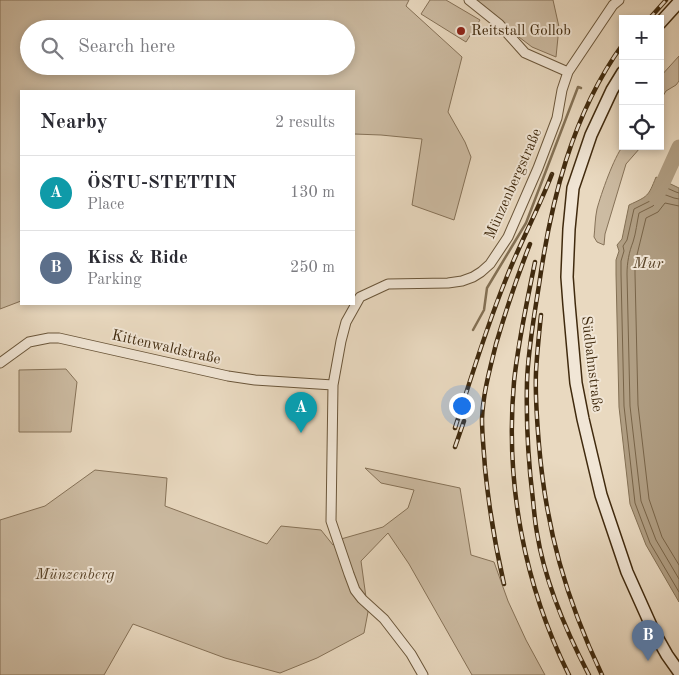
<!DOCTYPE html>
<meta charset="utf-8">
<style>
body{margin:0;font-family:"Old Standard TT",serif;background:#f2f2f3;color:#2b2b33}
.controls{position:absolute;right:15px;top:15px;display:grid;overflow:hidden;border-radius:0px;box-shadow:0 2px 8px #0003}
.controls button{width:45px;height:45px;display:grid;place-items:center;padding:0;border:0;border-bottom:1px solid #e1e1e2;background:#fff;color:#2b2b33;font:25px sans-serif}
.you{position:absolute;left:461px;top:405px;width:18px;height:18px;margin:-12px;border:4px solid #fff;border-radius:50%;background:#1a73e8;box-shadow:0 0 0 8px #1a73e833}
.badge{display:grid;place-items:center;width:32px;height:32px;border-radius:50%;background:#7c3aed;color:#fff;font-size:16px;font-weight:700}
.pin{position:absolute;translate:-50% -41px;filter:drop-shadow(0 1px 2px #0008)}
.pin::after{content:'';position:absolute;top:26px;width:18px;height:15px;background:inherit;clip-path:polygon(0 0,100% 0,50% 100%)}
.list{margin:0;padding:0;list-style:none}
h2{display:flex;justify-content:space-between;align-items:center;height:65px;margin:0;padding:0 20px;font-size:21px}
h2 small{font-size:16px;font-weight:400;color:#7c7c81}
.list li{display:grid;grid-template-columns:32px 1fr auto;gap:15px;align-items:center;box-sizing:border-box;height:75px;padding:0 20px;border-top:1px solid #e1e1e2}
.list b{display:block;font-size:19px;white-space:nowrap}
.list p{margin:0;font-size:16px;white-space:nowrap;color:#7c7c81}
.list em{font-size:16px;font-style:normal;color:#7c7c81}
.icon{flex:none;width:28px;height:28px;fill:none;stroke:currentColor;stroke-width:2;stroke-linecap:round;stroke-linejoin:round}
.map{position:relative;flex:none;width:679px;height:675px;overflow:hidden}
.search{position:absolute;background:#fff;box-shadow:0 2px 8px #0003;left:20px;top:20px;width:335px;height:55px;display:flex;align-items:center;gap:12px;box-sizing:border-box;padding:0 18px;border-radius:28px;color:#7c7c81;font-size:19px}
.panel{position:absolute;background:#fff;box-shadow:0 2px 8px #0003;left:20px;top:90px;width:335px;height:215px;border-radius:0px}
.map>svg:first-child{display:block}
</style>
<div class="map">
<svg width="679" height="675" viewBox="0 0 679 675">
<rect width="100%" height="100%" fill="#e9d9c0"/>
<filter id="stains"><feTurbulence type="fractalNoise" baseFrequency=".004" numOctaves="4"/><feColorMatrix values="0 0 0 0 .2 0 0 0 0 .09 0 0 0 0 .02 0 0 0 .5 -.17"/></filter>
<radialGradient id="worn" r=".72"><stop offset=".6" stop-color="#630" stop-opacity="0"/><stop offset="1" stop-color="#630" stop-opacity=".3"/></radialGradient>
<path fill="#ccbba2" stroke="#867258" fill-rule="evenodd" d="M0 0H409L406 6 462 57 448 112 465 142 471 157 454 220 412 205 422 139 381 135 354 134V91H21V301L0 309ZM29 29H346V66H29Z
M430 0H446L480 20 466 42 421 14Z
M475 0H553L559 27 556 57 532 47 498 21Z
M679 56V81L676 85 666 91 660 101V77Z
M623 146H639L640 148 626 164 605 234 604 245 597 242 594 237C595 228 595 218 597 209 601 194 614 157 623 146Z
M66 369 77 382 71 432H19V370Z
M365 468 460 488 471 555 494 562 508 601 526 640 545 675H472L409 564 388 533 361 561 368 612 364 633 317 658 280 673 225 658 133 624 104 675H0V520L45 506 95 470 167 478 165 506 267 544 281 526 321 530 333 545 341 539 383 527 408 508 414 490 381 483Z"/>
<path fill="#b09e83" stroke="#837054" d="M656 177 679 188V602L646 545 630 504 619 407 616 274V260L619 251 617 245 622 239 629 205C648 196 648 197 656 177Z"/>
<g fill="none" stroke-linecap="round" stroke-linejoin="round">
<path stroke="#786448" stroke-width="1" d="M679 193 676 192 660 185 650 201 634 209 627 240 623 246 624 251 621 261V274L624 406 635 503 650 543 679 592
M679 199 674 198 663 194 653 206 639 213C637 222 636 233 633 242 629 252 627 263 627 274L630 406 641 501 656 540 679 579
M679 206 665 203 658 212 646 218 635 263V274L638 405 649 499 662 537 679 565"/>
<path stroke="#837054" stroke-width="2.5" d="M473 330 484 310 487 288 526 223 578 87 581 88"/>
<path stroke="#b09e83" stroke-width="15" d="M656 198 679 147"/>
<g stroke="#6a563a" stroke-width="11">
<path id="street" d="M469 0 499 24 525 53 568 72
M0 363 29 342 49 338H59L228 376 255 380 333 385
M423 675 411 654 384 619 362 599 355 590 349 574 331 521 333 385 341 341 346 322 360 297 388 284 448 283 462 281 473 277 481 272 490 264 508 237 538 168 557 118 562 90 568 72 613 5 619 0"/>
</g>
<g stroke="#402a0e" stroke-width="14">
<path id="secondary" d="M660 23 679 2
M623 72 612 90 591 135 573 188 569 229 567 277 569 304 576 383 583 419 601 495 627 572 653 630 667 655 679 672"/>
</g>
<use href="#street" stroke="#f1e6d6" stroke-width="9"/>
<use href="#secondary" stroke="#f1e6d6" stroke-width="11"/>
<g stroke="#402a0e" stroke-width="4.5">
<path id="rail" d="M649 19 666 0
M535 262C527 302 518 342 514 382 505 483 524 585 569 675
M541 315C539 334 537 353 536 372 535 396 537 421 539 445 546 529 566 599 602 675
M455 428C471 378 486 328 506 279 520 243 538 210 552 174
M455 447 464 421
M504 584C495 545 489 508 485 468 484 452 482 435 482 419 483 393 490 369 496 344 506 310 517 277 530 244
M589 675C566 631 545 583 537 533 535 522 534 511 533 500 528 460 526 422 527 382 528 350 534 317 539 285 551 201 572 114 623 44"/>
</g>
<use href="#rail" stroke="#f1e6d6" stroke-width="2.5" stroke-dasharray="8" stroke-linecap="butt"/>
</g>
<circle fill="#8f2418" stroke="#f1e6d6" stroke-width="2" cx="461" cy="31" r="5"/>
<g text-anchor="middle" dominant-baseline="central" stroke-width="4" stroke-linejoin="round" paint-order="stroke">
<g font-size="15" fill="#402a0e" stroke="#f1e6d6" text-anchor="start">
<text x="471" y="31">Reitstall Gollob</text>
</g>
<g font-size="15" fill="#402a0e" stroke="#f1e6d6">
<text transform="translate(514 184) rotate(-66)">Münzenbergstraße</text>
<text transform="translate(166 348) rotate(13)">Kittenwaldstraße</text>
<text transform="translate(591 364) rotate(83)">Südbahnstraße</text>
</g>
<g font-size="15" font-style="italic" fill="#5c472c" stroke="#f1e6d6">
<text x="75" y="575">Münzenberg</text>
</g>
<g font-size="16" font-style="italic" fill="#5c472b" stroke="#f1e6d6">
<text x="648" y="264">Mur</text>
</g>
</g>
<rect width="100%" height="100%" filter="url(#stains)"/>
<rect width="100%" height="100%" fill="url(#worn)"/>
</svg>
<div class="controls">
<button>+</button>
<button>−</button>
<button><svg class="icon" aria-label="locate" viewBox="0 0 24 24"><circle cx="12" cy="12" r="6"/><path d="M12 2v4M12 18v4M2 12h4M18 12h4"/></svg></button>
</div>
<div class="you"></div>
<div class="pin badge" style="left:301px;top:433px;background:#0f9aa8">A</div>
<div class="pin badge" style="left:648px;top:661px;background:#5c6f8a">B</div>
<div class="search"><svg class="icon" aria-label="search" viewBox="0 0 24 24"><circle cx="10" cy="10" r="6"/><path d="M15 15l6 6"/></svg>Search here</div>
<section class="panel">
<h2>Nearby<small>2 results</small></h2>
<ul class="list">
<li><span class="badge" style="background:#0f9aa8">A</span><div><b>ÖSTU-STETTIN</b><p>Place</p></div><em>130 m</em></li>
<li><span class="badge" style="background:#5c6f8a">B</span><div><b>Kiss &amp; Ride</b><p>Parking</p></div><em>250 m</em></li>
</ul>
</section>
</div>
